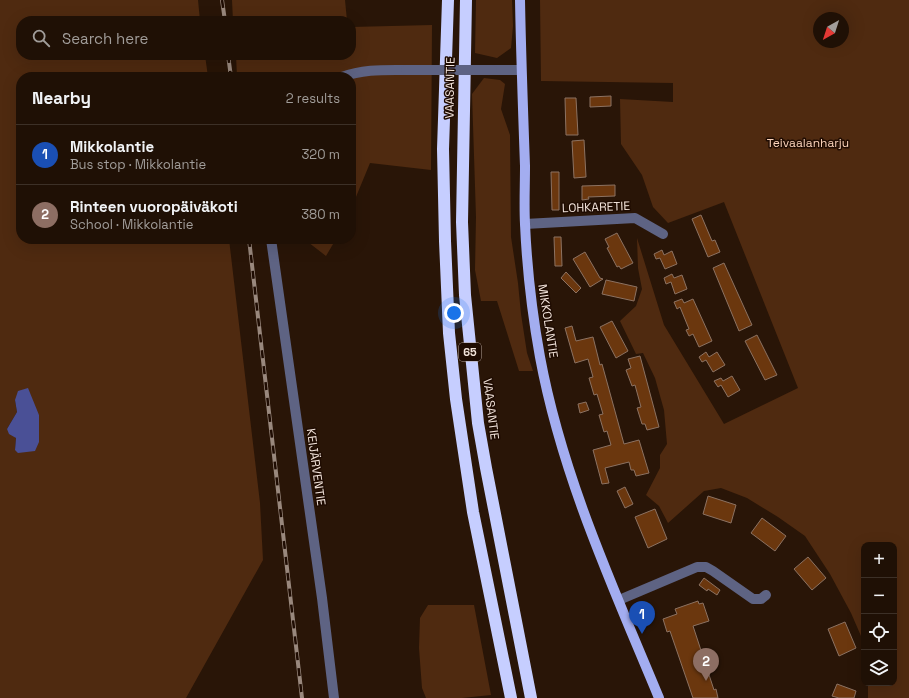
<!DOCTYPE html>
<meta charset="utf-8">
<style>
body{margin:0;font-family:"Space Grotesk",sans-serif;background:#27190f;color:#f1f3f6}
.controls{position:absolute;right:12px;bottom:12px;display:grid;overflow:hidden;border-radius:8px;box-shadow:0 4px 16px #0002}
.controls button{width:36px;height:36px;display:grid;place-items:center;padding:0;border:0;border-bottom:1px solid #3c3027;background:#1f1005;color:#f1f3f6;font:20px sans-serif}
.compass{position:absolute;left:813px;top:12px;width:36px;height:36px;border-radius:50%;background:#1f1005;box-shadow:0 4px 16px #0002;rotate:219deg}
.you{position:absolute;left:454px;top:313px;width:14px;height:14px;margin:-10px;border:3px solid #fff;border-radius:50%;background:#1a73e8;box-shadow:0 0 0 6px #1a73e833}
.badge{display:grid;place-items:center;width:26px;height:26px;border-radius:50%;background:#1a73e8;color:#fff;font-size:13px;font-weight:700}
.pin{position:absolute;translate:-50% -33px;filter:drop-shadow(0 1px 2px #0008)}
.pin::after{content:'';position:absolute;top:21px;width:14px;height:12px;background:inherit;clip-path:polygon(0 0,100% 0,50% 100%)}
.list{margin:0;padding:0;list-style:none}
h2{display:flex;justify-content:space-between;align-items:center;height:52px;margin:0;padding:0 16px;font-size:17px}
h2 small{font-size:13px;font-weight:400;color:#a19d9a}
.list li{display:grid;grid-template-columns:26px 1fr auto;gap:12px;align-items:center;box-sizing:border-box;height:60px;padding:0 16px;border-top:1px solid #3c3027}
.list b{display:block;font-size:15px;white-space:nowrap}
.list p{margin:0;font-size:13px;white-space:nowrap;color:#a19d9a}
.list em{font-size:13px;font-style:normal;color:#a19d9a}
.icon{flex:none;width:22px;height:22px;fill:none;stroke:currentColor;stroke-width:2;stroke-linecap:round;stroke-linejoin:round}
.map{position:relative;flex:none;width:909px;height:698px;overflow:hidden}
.search{position:absolute;background:#1f1005;box-shadow:0 4px 16px #0002;left:16px;top:16px;width:340px;height:44px;display:flex;align-items:center;gap:10px;box-sizing:border-box;padding:0 14px;border-radius:16px;color:#a19d9a;font-size:15px}
.panel{position:absolute;background:#1f1005;box-shadow:0 4px 16px #0002;left:16px;top:72px;width:340px;height:172px;border-radius:16px}
.map>svg:first-child{display:block}
</style>
<div class="map">
<svg width="909" height="698" viewBox="0 0 909 698">
<rect width="100%" height="100%" fill="#291507"/>
<path fill="#4f2a10" fill-rule="evenodd" d="M0 0H198L200 21H21V55H205L208 77H21V239H229L260 503 263 560 186 698H0ZM15 400 39 415 38 428 15 450 16 438 7 429 17 412Z
M232 0H345L347 21H233Z
M476 0H512L513 26 511 48 497 58 475 53Z
M540 0H909V698H868V683H894V545H864V643L851 613 830 574 805 536 778 517 747 498 721 488 704 491 668 523 659 506 646 495 660 468V455L667 444 664 410 655 378 643 353 636 354 620 321 636 306 642 289 638 268 637 238 664 325 724 424 798 388 724 202 668 223 653 207 642 175 621 144 620 99 673 102V83L541 81ZM819 18H843V42H819Z
M432 25 431 170 370 163 351 209V77H237L236 55H351V27Z
M484 78 500 80 505 84 501 109 510 135 511 237 518 283 521 314 527 353 533 371H519L497 301H481L475 270 476 217 472 94Z
M304 239H336L326 256Z
M428 605H474L491 695 462 698H426L422 688 419 648 420 618Z"/>
<path fill="#4a5096" d="M28 388 39 415V442L35 451 18 453 15 450 16 438 9 434 7 429 17 412 15 400 18 391Z"/>
<path fill="#6b370e" stroke="#8c7262" d="M611 96V106L590 107V97Z
M565 98H576L578 135H566Z
M584 140 586 177 574 178 572 141Z
M551 172H559V210H552Z
M615 185V196L588 197 589 199 582 200V186Z
M701 215 712 241 715 240 720 252 708 257 692 219Z
M617 233 633 263 621 269 619 266 617 267 607 248 609 247 605 239Z
M554 237H561L562 266H555Z
M662 250 664 255 672 251 677 264 665 269 660 258 656 259 654 254Z
M585 252 600 278 603 279 590 287 573 259Z
M724 263 752 325 739 331 713 268Z
M566 272 581 288 576 293 561 278Z
M672 274 674 278 682 275 687 289 675 294 671 282 666 284 664 278Z
M606 280 637 287 634 301 602 294Z
M682 299 684 303 693 299 712 341 699 347 693 334 689 336 686 330 689 329 680 307 677 309 674 302Z
M612 321 628 351 616 358 600 327Z
M572 326 576 341 593 337 600 365 602 364 624 444 639 440 649 473 636 476 634 470H631L629 462 605 468 609 483 602 484 593 450 611 445 607 431 604 432 599 415 603 414 597 394 594 395 589 378 593 377 588 359 575 363 565 328Z
M757 335 777 375 765 380 745 341Z
M706 352 709 357 717 352 725 365 713 372 706 360 702 362 699 357Z
M640 356 659 427 647 430 645 424H642L637 408 641 407 635 385 632 386 626 370 631 368 628 359Z
M732 376 740 390 728 397 721 385 718 387 714 381 721 378 723 381Z
M586 402 589 410 580 413 578 404Z
M625 487 633 504 625 508 617 491Z
M708 496 736 505 731 523 703 514Z
M655 509 667 539 648 548 635 517Z
M762 518 786 536 775 551 751 533Z
M808 557 826 578 812 590 794 569Z
M704 578 720 590 717 595 708 589 707 591 699 585Z
M698 601 699 604 703 603 709 621 693 626 714 690 716 689 718 698H693L670 631 667 632 663 619 677 614 675 609Z
M845 622 856 648 839 656 828 629Z
M837 684 856 691 854 698H839L832 696Z"/>
<g fill="none" stroke-linecap="round" stroke-linejoin="round">
<path stroke="#5e6383" stroke-width="10" d="M492 70H521
M342 77C363 69 384 70 406 70
M525 224 635 218 663 234
M271 239 322 598 334 698
M619 600 697 567H706L713 571 753 599H761L766 595"/>
<path stroke="#a3adf0" stroke-width="10" d="M520 0C521 55 523 111 525 166 525 186 524 205 525 224 527 269 532 313 540 357 562 476 613 587 659 698"/>
<path stroke="#c6ceff" stroke-width="12" d="M448 0 443 149 445 241 449 333 456 399 473 512 511 698
M466 0 462 222 465 295 478 423 486 468 531 698"/>
<g stroke="#99887d" stroke-width="4">
<path id="rail" d="M222 0 225 21
M228 55 231 77
M249 239 302 698"/>
</g>
<use href="#rail" stroke="#1f0c02" stroke-width="2.5" stroke-dasharray="8" stroke-linecap="butt"/>
<path stroke="#5e6383" stroke-width="10" d="M406 70H492"/>
</g>
<g text-anchor="middle" dominant-baseline="central" stroke-width="3" stroke-linejoin="round" paint-order="stroke">
<rect fill="#1f0c02" stroke="#b4a49b" stroke-width="1" x="459" y="343" width="22" height="18" rx="3"/>
<g font-size="11" font-weight="bold" fill="#f4e5dc">
<text x="470" y="352">65</text>
</g>
<g font-size="12" fill="#f4e5dc" stroke="#1f0c02">
<text transform="translate(450 88) rotate(-89)">VAASANTIE</text>
<text transform="translate(596 207) rotate(-2)">LOHKARETIE</text>
<text transform="translate(548 321) rotate(81)">MIKKOLANTIE</text>
<text transform="translate(491 409) rotate(83)">VAASANTIE</text>
<text transform="translate(316 467) rotate(82)">KEIJÄRVENTIE</text>
</g>
<g font-size="12" fill="#fed5bc" stroke="#1f0c02">
<text x="808" y="143">Teivaalanharju</text>
</g>
</g>
</svg>
<div class="controls">
<button>+</button>
<button>−</button>
<button><svg class="icon" aria-label="locate" viewBox="0 0 24 24"><circle cx="12" cy="12" r="6"/><path d="M12 2v4M12 18v4M2 12h4M18 12h4"/></svg></button>
<button><svg class="icon" aria-label="layers" viewBox="0 0 24 24"><path d="M12 4l9 5-9 5-9-5zM3 14l9 5 9-5"/></svg></button>
</div>
<svg class="compass" viewBox="-18 -18 36 36"><path d="M0-13l5 13h-10z" fill="#e53935"/><path d="M0 13l5-13h-10z" fill="#a19d9a"/></svg>
<div class="you"></div>
<div class="pin badge" style="left:642px;top:634px;background:#1a4fb4">1</div>
<div class="pin badge" style="left:706px;top:681px;background:#8d6e63">2</div>
<div class="search"><svg class="icon" aria-label="search" viewBox="0 0 24 24"><circle cx="10" cy="10" r="6"/><path d="M15 15l6 6"/></svg>Search here</div>
<section class="panel">
<h2>Nearby<small>2 results</small></h2>
<ul class="list">
<li><span class="badge" style="background:#1a4fb4">1</span><div><b>Mikkolantie</b><p>Bus stop · Mikkolantie</p></div><em>320 m</em></li>
<li><span class="badge" style="background:#8d6e63">2</span><div><b>Rinteen vuoropäiväkoti</b><p>School · Mikkolantie</p></div><em>380 m</em></li>
</ul>
</section>
</div>
